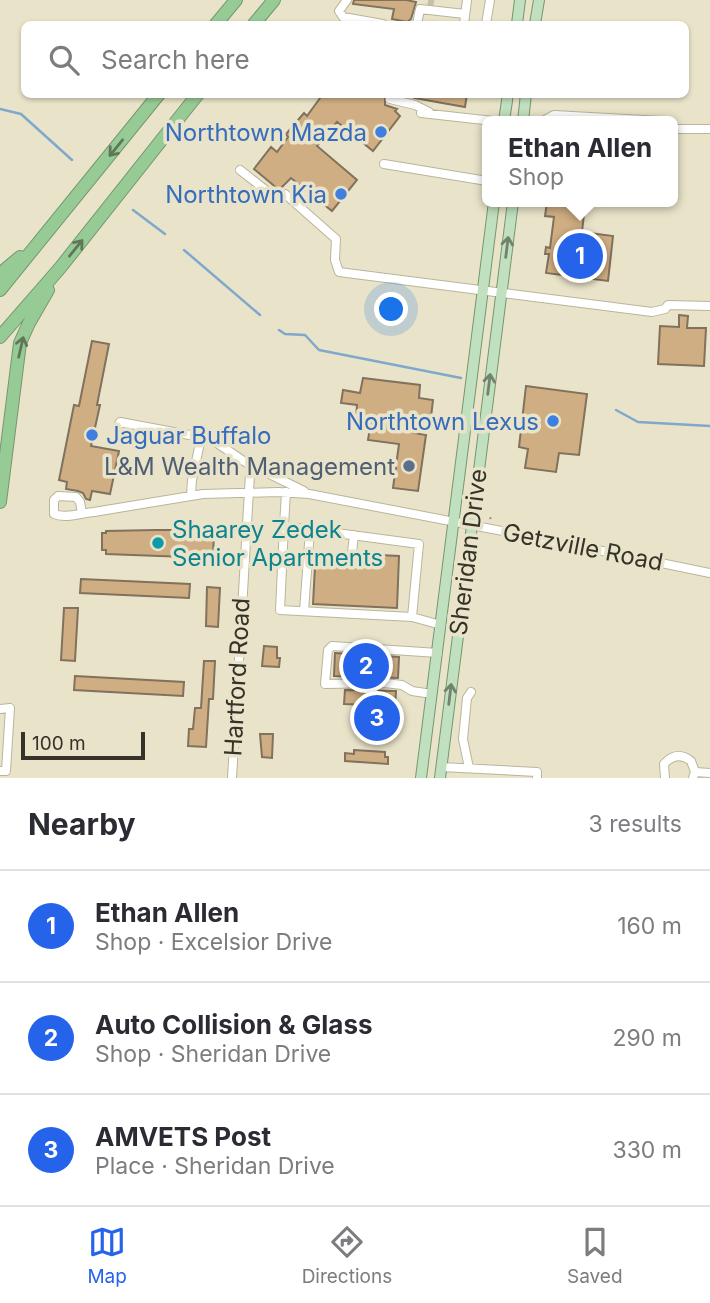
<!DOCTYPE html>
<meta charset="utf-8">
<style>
body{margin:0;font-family:Inter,sans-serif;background:#f7f7f7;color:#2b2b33}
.scale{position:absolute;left:21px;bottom:18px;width:124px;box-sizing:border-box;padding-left:7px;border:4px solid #353329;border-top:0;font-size:19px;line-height:24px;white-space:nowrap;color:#353329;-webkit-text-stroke:5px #e9e4c9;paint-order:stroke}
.you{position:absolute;left:392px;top:310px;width:24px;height:24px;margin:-18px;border:5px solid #fff;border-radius:50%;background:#1a73e8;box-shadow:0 0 0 10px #1a73e833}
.badge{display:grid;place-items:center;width:46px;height:46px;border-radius:50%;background:#2563eb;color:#fff;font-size:23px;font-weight:700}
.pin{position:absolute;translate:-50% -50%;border:4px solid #fff;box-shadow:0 2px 7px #0006}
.popup{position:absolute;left:482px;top:116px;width:196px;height:91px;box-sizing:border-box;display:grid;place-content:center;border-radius:10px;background:#fff;filter:drop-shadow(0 2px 5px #0005);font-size:23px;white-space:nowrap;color:#7c7c81}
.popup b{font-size:26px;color:#2b2b33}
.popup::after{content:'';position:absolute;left:50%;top:100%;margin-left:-14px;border:14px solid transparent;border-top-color:#fff}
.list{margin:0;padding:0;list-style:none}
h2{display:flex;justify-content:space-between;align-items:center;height:91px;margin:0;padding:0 28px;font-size:30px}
h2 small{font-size:23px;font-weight:400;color:#7c7c81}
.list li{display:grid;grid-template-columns:46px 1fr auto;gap:21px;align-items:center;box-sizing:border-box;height:112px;padding:0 28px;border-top:2px solid #e1e1e2}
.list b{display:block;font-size:26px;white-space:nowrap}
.list p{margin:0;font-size:23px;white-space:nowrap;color:#7c7c81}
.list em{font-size:23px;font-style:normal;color:#7c7c81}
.icon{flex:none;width:38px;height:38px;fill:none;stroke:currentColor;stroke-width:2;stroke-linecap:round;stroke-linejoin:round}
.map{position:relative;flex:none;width:710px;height:778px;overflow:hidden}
.search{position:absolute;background:#fff;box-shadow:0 2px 5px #0004;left:21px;right:21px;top:21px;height:77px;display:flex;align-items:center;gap:18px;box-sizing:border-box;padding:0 24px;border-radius:10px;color:#7c7c81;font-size:26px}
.sheet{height:427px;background:#fff}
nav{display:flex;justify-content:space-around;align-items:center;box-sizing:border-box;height:98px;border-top:2px solid #e1e1e2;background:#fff;font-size:19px;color:#7c7c81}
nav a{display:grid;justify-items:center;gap:4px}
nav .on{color:#2563eb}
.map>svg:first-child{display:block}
</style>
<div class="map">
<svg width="710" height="778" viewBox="0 0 710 778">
<rect width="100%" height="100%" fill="#e9e4c9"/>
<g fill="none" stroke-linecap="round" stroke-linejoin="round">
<path stroke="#7fa8cc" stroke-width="2.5" d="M0 109 21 114 72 160
M133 210 165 234
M184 250 260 315
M279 330 285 334 305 335 319 350 461 378
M616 410 638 422 710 426"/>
</g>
<path fill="#d0ae83" stroke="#81715d" stroke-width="2" d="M354 0H406L416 2 411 19 407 22 392 19 394 9 353 4Z
M323 94H385V105L397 109 395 111 400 116 373 151 337 122 317 146 357 180 332 211 291 178 279 190 254 169 271 147 277 152 288 137 286 134 304 113 307 116Z
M414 94H467L465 107 414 98Z
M547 202 585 206 582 232 613 236 608 281 546 273 549 254H545L546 247 550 248 554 217 545 216Z
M679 315 688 316 687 328H706L704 366 658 364 660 326 679 327Z
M92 341 109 344 97 405H100L91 446 119 451 110 494 92 491 90 500 86 499 83 493 78 491 66 489 67 482 59 480 74 405 79 406Z
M363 378 420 385 419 398 433 400 431 417 416 415 414 433 426 435 418 491 393 488 399 444 368 440 371 422 356 420 357 405 341 403 343 390 360 393Z
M526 386 587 394 579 455 559 453 556 472 525 468 528 449 519 447Z
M155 530H174V534H204V531H214L213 558 106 554V550H102V533H106V531Z
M358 554 399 556 397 608 313 604 315 566 355 568Z
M81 579 190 584 189 598 80 593Z
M207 587 220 588 218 627 206 626Z
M64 608H78L75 661 61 660Z
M264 646 277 647V658H280L279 667 262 666Z
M335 653 399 657 398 678 334 676Z
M204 661H215L213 699H209L206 747 188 746 189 729H193L195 708H201Z
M75 676 184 682 183 696 74 690Z
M345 690 396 691 395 706 388 705 385 730 369 728 367 726 370 705 344 704Z
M260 734H273L272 758 262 757Z
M354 750 385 752V757H388V764L345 761V753L354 754Z"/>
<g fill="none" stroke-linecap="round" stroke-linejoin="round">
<path stroke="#c5c1a9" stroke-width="8" stroke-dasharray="8 4" stroke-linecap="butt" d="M428 1 434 2"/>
<g stroke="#b9b59b" stroke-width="10">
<path id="minor" d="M347 0 339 11 343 17 383 24
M417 24 420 9 465 14
M464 24 467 0
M486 24 490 0
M390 99 415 105 429 112
M421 113 493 121
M543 121 554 115 662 121
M673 129H710
M384 164 487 181
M240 170 277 199 285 194 336 239 335 260 339 272 652 312 665 309 668 305 710 306
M117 428 120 422 211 439 245 462 304 491
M286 492 284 526 419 544 412 617 441 625
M191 495 192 480 201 438
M82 513 80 502 76 497 58 496 54 500V514C65 519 82 513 94 512L203 494 278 492 309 494 549 540 710 573
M284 526 280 610 412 617
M307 558 351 561 354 535
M304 611 310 530
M432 694 412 691 402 685 385 683 325 684 328 650 332 646 438 653
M0 709 10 708 6 771H0
M441 767 537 772V778
M469 768 463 739 467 698 471 692
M695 772 710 773
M232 778 250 474 255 467
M665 778 664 764C672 755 681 753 691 761L695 772 693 778"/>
</g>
<g stroke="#75966f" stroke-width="12">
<path id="major" d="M517 24 520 0
M535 24 539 0
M504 121 508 94
M523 121 526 94
M421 778 494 202
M440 778 513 202"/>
</g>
<g stroke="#75966f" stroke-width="14">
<path id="highway" d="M216 24 236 0
M254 24 274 0
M0 274 20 257
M0 290 159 94
M0 337 60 268 198 94
M0 502 20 343 29 323 48 290"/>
</g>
<path stroke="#94907d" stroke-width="2" stroke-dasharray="2 5" stroke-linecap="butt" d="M490 519 491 517"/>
<use href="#minor" stroke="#fff" stroke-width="8"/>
<use href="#major" stroke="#c1e0bf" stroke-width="10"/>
<use href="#highway" stroke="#97cb95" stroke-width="12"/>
</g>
<defs><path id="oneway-shaft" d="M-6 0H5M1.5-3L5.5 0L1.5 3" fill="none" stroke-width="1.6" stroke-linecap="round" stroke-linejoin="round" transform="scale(1.75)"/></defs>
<g stroke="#61775a">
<use href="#oneway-shaft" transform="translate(116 148) rotate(129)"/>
<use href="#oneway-shaft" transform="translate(76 248) rotate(-51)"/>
<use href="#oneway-shaft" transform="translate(21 347) rotate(-77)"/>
</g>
<g stroke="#74816c">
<use href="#oneway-shaft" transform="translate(507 247) rotate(-83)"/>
<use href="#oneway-shaft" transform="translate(489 384) rotate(-83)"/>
<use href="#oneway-shaft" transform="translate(450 694) rotate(-83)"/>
</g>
<g fill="#3f7fe0" stroke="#e9e4c9" stroke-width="2.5">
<circle cx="381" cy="132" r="7"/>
<circle cx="341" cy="194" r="7"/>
<circle cx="553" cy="421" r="7"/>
<circle cx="92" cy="435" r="7"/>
</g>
<circle fill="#5c6f8a" stroke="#e9e4c9" stroke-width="2.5" cx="409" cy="466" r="7"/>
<circle fill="#0f9aa8" stroke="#e9e4c9" stroke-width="2.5" cx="158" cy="543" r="7"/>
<g text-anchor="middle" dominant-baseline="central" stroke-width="7" stroke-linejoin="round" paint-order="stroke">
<g font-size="24" fill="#366cbe" stroke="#e9e4c9" text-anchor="end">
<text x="367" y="132">Northtown Mazda</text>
<text x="327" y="194">Northtown Kia</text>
<text x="539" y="421">Northtown Lexus</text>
<text x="106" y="435" text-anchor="start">Jaguar Buffalo</text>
</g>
<g font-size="24" fill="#4e5e75" stroke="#e9e4c9" text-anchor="end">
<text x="395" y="466">L&amp;M Wealth Management</text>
</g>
<g font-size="24" fill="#0d838f" stroke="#e9e4c9" text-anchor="start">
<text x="172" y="529">Shaarey Zedek<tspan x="172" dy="28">Senior Apartments</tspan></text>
</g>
<g font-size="24" fill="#353329" stroke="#e9e4c9">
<text transform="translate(583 547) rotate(11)">Getzville Road</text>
<text transform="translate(468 552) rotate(-83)">Sheridan Drive</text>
<text transform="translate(237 677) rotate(-87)">Hartford Road</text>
</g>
</g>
</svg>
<div class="scale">100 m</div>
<div class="you"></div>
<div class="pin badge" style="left:580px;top:256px">1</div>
<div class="popup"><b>Ethan Allen</b>Shop</div>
<div class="pin badge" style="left:366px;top:666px">2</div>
<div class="pin badge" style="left:377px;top:718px">3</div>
<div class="search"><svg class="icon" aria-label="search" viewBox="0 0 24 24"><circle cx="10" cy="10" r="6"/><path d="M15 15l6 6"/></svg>Search here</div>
</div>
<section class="sheet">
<h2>Nearby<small>3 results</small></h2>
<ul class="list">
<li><span class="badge">1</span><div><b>Ethan Allen</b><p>Shop · Excelsior Drive</p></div><em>160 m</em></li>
<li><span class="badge">2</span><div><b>Auto Collision &amp; Glass</b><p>Shop · Sheridan Drive</p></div><em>290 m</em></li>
<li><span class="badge">3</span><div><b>AMVETS Post</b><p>Place · Sheridan Drive</p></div><em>330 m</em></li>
</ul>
</section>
<nav>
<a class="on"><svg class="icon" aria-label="map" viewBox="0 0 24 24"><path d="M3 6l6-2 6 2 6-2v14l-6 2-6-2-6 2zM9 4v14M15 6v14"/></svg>Map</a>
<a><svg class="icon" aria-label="directions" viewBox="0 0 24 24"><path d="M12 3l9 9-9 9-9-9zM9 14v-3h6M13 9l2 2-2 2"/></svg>Directions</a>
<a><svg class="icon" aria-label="saved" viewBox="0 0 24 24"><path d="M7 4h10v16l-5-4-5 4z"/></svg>Saved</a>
</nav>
